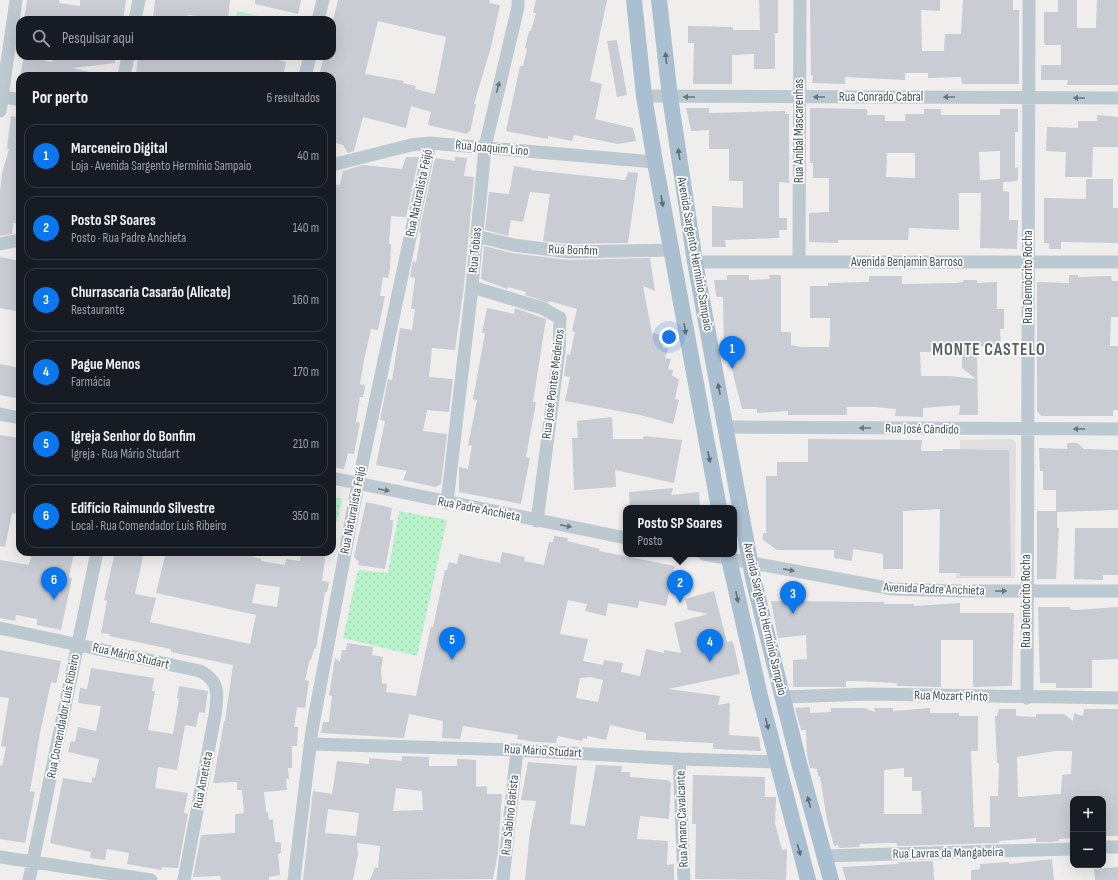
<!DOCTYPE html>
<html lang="pt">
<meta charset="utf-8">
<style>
body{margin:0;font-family:"Sofia Sans Condensed",sans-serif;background:#20242c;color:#f1f3f6}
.controls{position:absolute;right:12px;bottom:12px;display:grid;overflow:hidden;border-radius:8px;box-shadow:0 4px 16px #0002}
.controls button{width:36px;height:36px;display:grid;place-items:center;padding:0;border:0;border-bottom:1px solid #363941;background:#171b24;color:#f1f3f6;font:20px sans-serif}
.you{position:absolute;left:669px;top:337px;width:14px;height:14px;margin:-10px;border:3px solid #fff;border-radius:50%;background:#1a73e8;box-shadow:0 0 0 6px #1a73e833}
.badge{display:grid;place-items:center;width:26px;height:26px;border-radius:50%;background:#0978ee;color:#fff;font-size:13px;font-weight:700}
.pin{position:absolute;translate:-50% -33px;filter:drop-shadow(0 1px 2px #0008)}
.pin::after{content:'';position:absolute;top:21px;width:14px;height:12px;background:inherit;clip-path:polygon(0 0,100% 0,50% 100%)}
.popup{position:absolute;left:623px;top:505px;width:114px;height:52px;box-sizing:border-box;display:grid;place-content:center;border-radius:8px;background:#171b24;filter:drop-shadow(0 1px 3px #0005);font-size:13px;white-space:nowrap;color:#9ea1a6}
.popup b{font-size:15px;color:#f1f3f6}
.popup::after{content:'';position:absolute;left:50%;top:100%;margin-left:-8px;border:8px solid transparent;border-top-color:#171b24}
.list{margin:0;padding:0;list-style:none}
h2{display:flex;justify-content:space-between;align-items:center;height:52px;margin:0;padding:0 16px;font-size:17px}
h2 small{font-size:13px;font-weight:400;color:#9ea1a6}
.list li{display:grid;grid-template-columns:26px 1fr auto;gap:12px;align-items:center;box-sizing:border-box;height:64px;margin:0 8px 8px;padding:0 8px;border:1px solid #363941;border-radius:12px}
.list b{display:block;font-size:15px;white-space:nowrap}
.list p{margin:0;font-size:13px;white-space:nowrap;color:#9ea1a6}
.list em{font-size:13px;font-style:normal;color:#9ea1a6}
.icon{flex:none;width:22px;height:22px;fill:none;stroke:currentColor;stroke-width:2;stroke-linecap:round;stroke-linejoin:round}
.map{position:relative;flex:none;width:1118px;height:880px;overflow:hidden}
.search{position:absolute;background:#171b24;box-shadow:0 4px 16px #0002;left:16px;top:16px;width:320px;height:44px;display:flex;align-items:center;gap:10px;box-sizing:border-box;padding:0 14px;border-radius:12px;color:#9ea1a6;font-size:15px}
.panel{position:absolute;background:#171b24;box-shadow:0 4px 16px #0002;left:16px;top:72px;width:320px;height:484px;border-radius:12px}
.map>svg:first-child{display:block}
</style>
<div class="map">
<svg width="1118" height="880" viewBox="0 0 1118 880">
<defs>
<pattern id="green-dots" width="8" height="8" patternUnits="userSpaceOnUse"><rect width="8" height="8" fill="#b7f2cb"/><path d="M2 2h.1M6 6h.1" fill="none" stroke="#9fd1b1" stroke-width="1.8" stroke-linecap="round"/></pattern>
</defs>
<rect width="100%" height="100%" fill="#f0eded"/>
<path fill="#e1dedf" d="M1012 439 1016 443 1015 578H956L960 440Z"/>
<path fill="url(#green-dots)" d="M332 496 342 499 337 522H332Z
M399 511 447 520 417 656 343 638 358 570 388 573Z"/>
<path fill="#b7f2cb" d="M237 11 275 20H235Z"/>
<path fill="#c9ccd3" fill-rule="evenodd" d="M27 0H59V3L80 6V0H126L123 20H24Z
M155 0H230L228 20 188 15 187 20 153 18Z
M255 0H301L298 14 255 4Z
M338 0H490L489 3 500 5 491 47 474 104H476L470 132H468L467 134 428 125 431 112 411 106 406 128 363 117 354 151 348 153 343 145 332 142V76H319L324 56H332V24ZM378 21 446 37 435 94 415 89 416 86 403 83 404 81 365 74Z
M536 0H607L590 81 602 84 595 119 633 128 636 141 618 144 574 135 572 141 548 136V139L506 131 520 66H523L527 49 525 48 529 31H531L536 13H533Z
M759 0H778V33H775V69H754V54L732 55V84H693L694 43H688V26L733 27V30H760Z
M810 0H940V11L921 10 922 51H944L945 34H961L963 0H1013V10H1019V84H962L961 77 928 78V73H905V80L845 77V84L812 83 813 76 811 75Z
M1058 0H1077V28H1096L1097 0H1118V85H1067L1068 80H1041V65H1061V45H1045L1044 42V12H1058Z
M617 40 627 95 617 97 607 41Z
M24 56 52 62 54 56H115V63L72 68 90 72V76H20Z
M138 56H196L233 60 234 56H264L286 62 283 76H136Z
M686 108H709V113L785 111V114H789V183L779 182V218H787V230H779V238L725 240 726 247H712V206L743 208V181H729V149H709V130L691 131Z
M810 108 867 109V115H885V121H905V114H924V109H941V115H1000V109H1018V132H1015V168L1018 167V179L1017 181 1003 182V191L1009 192V220H1018L1017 249 980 248 981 193H959V230L909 228 908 240H838V243L809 242V213L829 212V178H813V163H810ZM1000 151V179L980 180 979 152ZM887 153H915V178L886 177Z
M1097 115 1118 117V147H1093L1092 177H1065L1066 152 1046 151 1047 127 1078 128V121H1097Z
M11 116 20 118V224L13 223 12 234 0 236V191L2 173 9 149H7Z
M406 157H419L406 217 391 216 389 244H391L390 269 388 278 383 277 380 296H385L378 330 371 329 364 360 360 384 365 385V389L363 397H360L356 422 360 423 354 454 348 453 344 469 332 467V311L336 287 332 286V184L340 185 343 171 363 165 402 169Z
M455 157 467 158 464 176 474 177 464 286 455 350 432 348 429 377 453 379 449 412 427 410 423 431 447 434 441 484 436 487 403 480 407 471 376 465 385 421 380 420 388 379 392 380 400 328 412 330 415 309H411L415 278 410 277 413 260 416 263 421 233 419 232 435 158 455 161Z
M514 166 532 169 531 170 625 180 628 172 638 173 628 243 569 244 543 241 550 194 530 192 523 222 511 220 508 236 485 230 489 192 509 194Z
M1086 179H1113V208H1118V243L1061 242V249H1049V243H1044V198L1086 199Z
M484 246 512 253 568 260 650 258 655 291 643 286 652 333 665 336 663 348H668L665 358 671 359 668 369 673 370 672 376 679 379 675 399 679 400 673 424 640 415 565 401 570 377 564 376 567 354 570 355 575 332 572 331 577 309 549 301V303L525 295 526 292 508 287 507 289 481 279Z
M0 257 20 261V312L0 308Z
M727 275H749V280L770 279 769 275H781V332H791V345L801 347H829L830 338V318H810V286H828V283L869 282V276H902V284L956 283 963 282V280H977V283L997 282V309H1004V329H1000L1001 346H979V352H977L978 415H959L960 405 923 408V417L895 416 896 409 876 407H847V415H788V411L757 413V409H742L733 374 731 353H724L723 297H717L716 295 714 280H727ZM920 352H942V355H962V368L976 379 949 376H921Z
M1069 275H1078V277L1111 276 1112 281H1118V317H1111L1110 346H1118V410H1113V416H1041L1037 411V282L1069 283Z
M487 308 514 314 515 308 546 319 533 402H536L526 457 530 458 521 504 459 492V467L468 469 472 445 468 446 477 400 473 399 485 333H482Z
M0 364 20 368V399L0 395Z
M612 417 613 439H643L644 436 682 440 674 483 615 470 616 487 574 490 572 438H578L577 421Z
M0 435 20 438V514L12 513 5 547 0 546Z
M808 439 922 440 921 451H943V449L1009 450 1011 576H960V573H939L940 509 903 511V569H883V554L853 549 852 561 834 558V550H777L763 540V533H766V476H777V462H808Z
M1067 443H1077L1084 449 1118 450V510L1057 512V528H1059L1056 579H1037V511H1056V490H1043V471H1040L1039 448 1067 449Z
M673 488 671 495 699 492 700 508H630L629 492Z
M366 502 392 508 390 520H393L392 532 385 569 358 565 359 562 354 557Z
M1075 528H1118V575H1103V580L1074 579Z
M554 536 568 538 567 541 600 549 599 551 675 566 666 606 639 601 638 608 608 603 606 616 585 611 587 604 568 600 560 634 588 639 583 661 603 665 604 660 623 663 621 672 640 676 646 649 664 653V650L681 653 674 623 708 614 688 610 685 599 714 591 727 642 732 641 734 645 740 674 668 689 720 696 718 705 730 703 729 735 759 737 761 751 713 749V743L646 740V733L610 725 606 740 587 736V739L583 738 582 741 558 736 556 743 535 742 517 739 518 735 463 726 460 739 442 738 443 721 409 714 404 738 321 733 323 722H329L332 696 329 695 335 658 340 662 342 650H346L347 643 373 647 372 655 383 657 381 670 382 683 387 684 386 692 416 696 431 626 433 627 445 570H447L449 562 457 564 459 554 500 563 502 552 525 557 524 561 544 565 549 542H553ZM590 677 603 680 598 702 576 698 580 678Z
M42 552H74L69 577 72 578 61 630 37 625V619L16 615 15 621 0 618V560L29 565 32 553 41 555Z
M115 552H144L135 594 156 598 150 622 250 644 256 615 156 593 166 552H255L253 557 261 559V561L285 565 286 559 300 561 301 552H326L322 581 329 582 327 592H325L316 649H314L311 660 310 659 305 680 309 681 305 708 297 707 294 727H298L297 746H292V768H288L289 779H286L287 790 264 792 266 812H268L269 820 273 819 275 842H281V853L278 854 280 875 269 877V880H221L220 876 193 877 201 835 235 833V814L244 813 242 790H237V782L213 783 224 721H225L233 665 171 652V649L109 636 110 634 101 633 107 601 104 600ZM256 584 280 587 277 607 252 603Z
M771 601 884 602V604H914V606L960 603V613H1014L1012 686 973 687V640H941V687L897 686V683L856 681H846V687H793V660L807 659 806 635 778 638Z
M1038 607H1070V609L1075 610 1118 607V659L1092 660V688H1056V683H1040Z
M0 650 61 661 57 681 56 683 51 682 40 733 30 791 35 792 25 843 0 839V765L2 766 6 747 1 746 9 698 0 697Z
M91 668 154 678 152 691H155L148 730 173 734 179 698H177L179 686 208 691 205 713 199 712 196 727 185 725 177 770 158 767 155 788 188 793 184 813 188 814 178 868 162 867 161 870 127 864 129 853 107 849 105 860 90 858 91 852 50 843 63 778 92 783V777L95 778 99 759 68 752 71 741 75 742 78 727 96 731 101 706 78 703 80 688 87 689Z
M810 707V713L831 712V708H864L875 712 874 708H893V711L930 708V713H959V716H978V751H971L974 827H990V796H998L999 763H997L995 716H997L999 709H1016V716L1036 717V714H1064L1073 721 1074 713 1083 716 1084 709H1118V836H1103V799H1073V838L1059 839V841L1051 842H1036V838L999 841V843L898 846 896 843H884L859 844 860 847 839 848 838 845 834 846 827 820 820 777 818 776 817 769 810 768 807 754 806 730H801L795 708ZM1055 751H1072L1071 774 1062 775 1061 794 1018 797 1017 757ZM904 768V777H912V791H921L922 814H884V770Z
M402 756 429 757V766H457V759L476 760V787L487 786V794H502L498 852 493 879 370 880 375 867 378 868 380 846 357 843 358 854 353 880H303L313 791 332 794 337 761 369 764V758L402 761ZM396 788 422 791 423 810 393 811ZM328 809 359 813 356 836 325 833Z
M528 762 577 766 570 824 585 826 596 765 622 766 621 772H630V777L668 780 671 783 669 819 640 816 637 839 668 841 667 865 674 864V880H525L530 832 536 801 521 800Z
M693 775 765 777V797H776L775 823 782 850 787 849 786 880 695 879 696 824H692Z
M1052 859 1054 880H971V870L980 869V864L1009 862V864Z
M933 861 934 880H846L842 867 899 864 898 862Z
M1118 867V880H1095L1094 869Z"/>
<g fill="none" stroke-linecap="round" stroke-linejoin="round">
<path stroke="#bcc9d1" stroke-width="13" d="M135 20 139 0
M318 20 323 0
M124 76 128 56
M305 76 310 56
M0 96 20 100
M644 96 1118 98
M0 111 16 0
M332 165 411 145 430 143 655 162
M476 236 513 245 569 252 671 250
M0 244 20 240
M695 262H1118
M799 262 800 0
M472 287 542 308 560 318 559 351 537 521
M0 414 20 418
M726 427 1118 429
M332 478 626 538
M447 503 472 287 485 147 518 7V0
M704 554 893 589 961 591H1118
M0 628 200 671C220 681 218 695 215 715L184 880
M783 697 869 694 1118 698
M1027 698 1029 0
M310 744 517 750 679 759 777 762
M679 759 684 880
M1103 847H1118
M823 856 1073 849
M0 857 151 880
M29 880 97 552
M294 880 312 730 358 484 430 143
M503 880 517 750"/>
<path stroke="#aabfcf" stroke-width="16" d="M634 0 644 96 655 162 719 508
M659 0 670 97 695 262 753 578 799 763 831 880
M728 554 760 696 808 880"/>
</g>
<defs><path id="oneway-solid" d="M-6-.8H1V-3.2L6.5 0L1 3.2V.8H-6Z"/></defs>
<g fill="#5e6d79">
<use href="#oneway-solid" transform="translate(666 58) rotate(-96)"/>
<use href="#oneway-solid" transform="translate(679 154) rotate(-99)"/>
<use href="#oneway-solid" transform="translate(662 201) rotate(80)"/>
<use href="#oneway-solid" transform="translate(685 329) rotate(80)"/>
<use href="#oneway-solid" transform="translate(719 389) rotate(-101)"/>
<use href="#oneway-solid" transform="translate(709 457) rotate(79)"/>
<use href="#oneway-solid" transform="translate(737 597) rotate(79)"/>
<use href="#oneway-solid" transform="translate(767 724) rotate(76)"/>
<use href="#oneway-solid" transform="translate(809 802) rotate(-105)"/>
<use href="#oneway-solid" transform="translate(799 850) rotate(75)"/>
</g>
<g fill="#68767f">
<use href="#oneway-solid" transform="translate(498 87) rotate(-76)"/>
<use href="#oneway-solid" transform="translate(689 97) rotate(-180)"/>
<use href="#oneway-solid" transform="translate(819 97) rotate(180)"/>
<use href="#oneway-solid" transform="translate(949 97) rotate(-180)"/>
<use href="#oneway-solid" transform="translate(1079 98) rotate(-180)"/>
<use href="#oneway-solid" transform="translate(865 428) rotate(-180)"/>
<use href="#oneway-solid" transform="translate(1079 429) rotate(179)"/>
<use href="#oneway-solid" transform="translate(384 490) rotate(12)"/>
<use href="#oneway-solid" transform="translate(566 526) rotate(11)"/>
<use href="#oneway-solid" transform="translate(789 570) rotate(11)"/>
<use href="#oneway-solid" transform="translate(1001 591)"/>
</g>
<g text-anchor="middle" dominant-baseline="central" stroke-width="3.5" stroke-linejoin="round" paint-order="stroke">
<g font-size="13" fill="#44525c" stroke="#fff">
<text x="881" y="97">Rua Conrado Cabral</text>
<text transform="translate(799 131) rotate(-90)">Rua Aníbal Mascarenhas</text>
<text transform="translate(492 148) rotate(5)">Rua Joaquim Lino</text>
<text transform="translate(419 193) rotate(-78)">Rua Naturalista Feijó</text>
<text transform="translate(475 250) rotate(-85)">Rua Tobias</text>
<text transform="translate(573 250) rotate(2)">Rua Bonfim</text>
<text transform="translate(695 254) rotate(80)">Avenida Sargento Hermínio Sampaio</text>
<text x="907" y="262">Avenida Benjamin Barroso</text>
<text transform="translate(1028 277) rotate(-90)">Rua Demócrito Rocha</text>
<text transform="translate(553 384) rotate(-83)">Rua José Pontes Medeiros</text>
<text transform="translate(922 429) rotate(1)">Rua José Cândido</text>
<text transform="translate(479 509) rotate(11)">Rua Padre Anchieta</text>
<text transform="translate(353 510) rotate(-79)">Rua Naturalista Feijó</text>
<text transform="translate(934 589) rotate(2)">Avenida Padre Anchieta</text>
<text transform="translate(1026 601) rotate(-90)">Rua Demócrito Rocha</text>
<text transform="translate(765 619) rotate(77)">Avenida Sargento Hermínio Sampaio</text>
<text transform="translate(131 656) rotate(13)">Rua Mário Studart</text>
<text transform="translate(951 696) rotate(1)">Rua Mozart Pinto</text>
<text transform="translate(63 716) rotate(-79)">Rua Comendador Luís Ribeiro</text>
<text transform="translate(543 751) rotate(3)">Rua Mário Studart</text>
<text transform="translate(203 780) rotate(-79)">Rua Ametista</text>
<text transform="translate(510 815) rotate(-84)">Rua Sabino Batista</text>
<text transform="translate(682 819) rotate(-92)">Rua Amaro Cavalcante</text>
<text transform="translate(948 853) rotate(-1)">Rua Lavras da Mangabeira</text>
</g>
<g font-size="17" font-weight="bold" letter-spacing="1" fill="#595e63" stroke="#fff">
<text x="989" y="350">MONTE CASTELO</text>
</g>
</g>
</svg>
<div class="controls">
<button>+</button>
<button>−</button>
</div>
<div class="you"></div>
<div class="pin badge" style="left:732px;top:369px">1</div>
<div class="pin badge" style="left:680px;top:603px">2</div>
<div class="popup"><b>Posto SP Soares</b>Posto</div>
<div class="pin badge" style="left:793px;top:614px">3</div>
<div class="pin badge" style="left:710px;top:662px">4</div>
<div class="pin badge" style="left:452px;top:660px">5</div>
<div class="pin badge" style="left:54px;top:600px">6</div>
<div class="search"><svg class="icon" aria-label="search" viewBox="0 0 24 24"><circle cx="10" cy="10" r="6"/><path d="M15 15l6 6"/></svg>Pesquisar aqui</div>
<section class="panel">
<h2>Por perto<small>6 resultados</small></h2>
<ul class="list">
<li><span class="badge">1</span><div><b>Marceneiro Digital</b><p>Loja · Avenida Sargento Hermínio Sampaio</p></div><em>40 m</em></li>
<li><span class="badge">2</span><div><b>Posto SP Soares</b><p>Posto · Rua Padre Anchieta</p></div><em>140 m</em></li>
<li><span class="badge">3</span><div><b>Churrascaria Casarão (Alicate)</b><p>Restaurante</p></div><em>160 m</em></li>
<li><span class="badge">4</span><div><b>Pague Menos</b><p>Farmácia</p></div><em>170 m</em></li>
<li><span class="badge">5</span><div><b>Igreja Senhor do Bonfim</b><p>Igreja · Rua Mário Studart</p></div><em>210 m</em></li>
<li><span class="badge">6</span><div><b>Edifício Raimundo Silvestre</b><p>Local · Rua Comendador Luís Ribeiro</p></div><em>350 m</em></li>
</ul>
</section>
</div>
